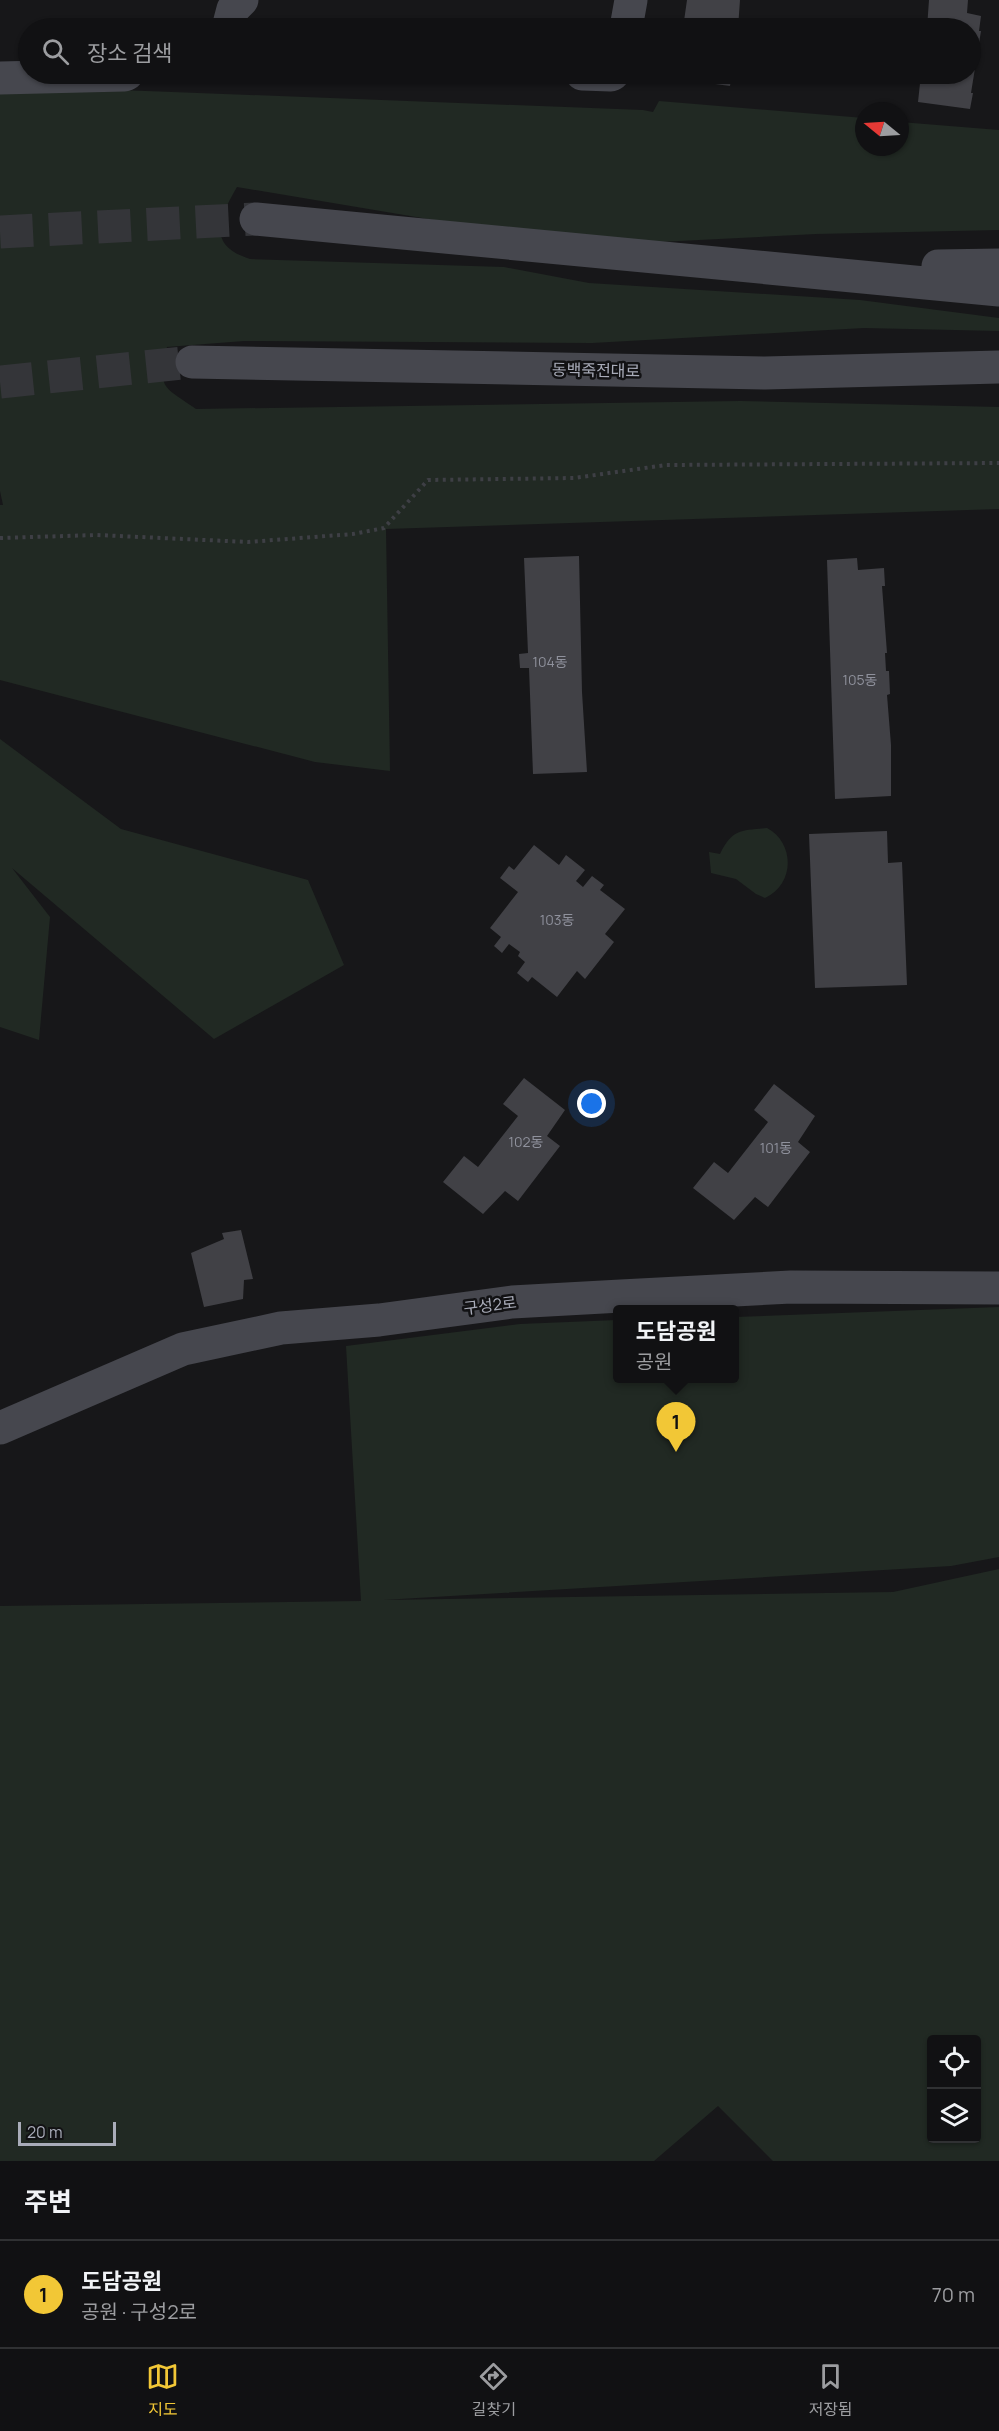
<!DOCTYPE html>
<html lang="ko">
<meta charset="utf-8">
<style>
body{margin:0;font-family:Manrope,"Noto Sans KR",sans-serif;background:#1a1a1c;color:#f1f3f6}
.controls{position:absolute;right:18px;bottom:18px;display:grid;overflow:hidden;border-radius:6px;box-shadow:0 2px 4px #0004}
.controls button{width:54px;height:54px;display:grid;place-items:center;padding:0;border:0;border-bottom:2px solid #303133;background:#111113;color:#f1f3f6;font:30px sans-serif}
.compass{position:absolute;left:855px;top:102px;width:54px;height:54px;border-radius:50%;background:#111113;box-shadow:0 2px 4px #0004;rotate:288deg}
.scale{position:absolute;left:18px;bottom:15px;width:98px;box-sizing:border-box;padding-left:6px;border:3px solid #a9acb9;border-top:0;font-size:16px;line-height:21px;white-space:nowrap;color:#a9acb9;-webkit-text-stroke:4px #121214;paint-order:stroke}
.you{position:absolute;left:592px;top:1104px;width:21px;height:21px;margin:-15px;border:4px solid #fff;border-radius:50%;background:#1a73e8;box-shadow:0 0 0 9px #1a73e833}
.badge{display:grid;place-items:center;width:39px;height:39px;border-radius:50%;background:#f2c736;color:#111;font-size:20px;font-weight:700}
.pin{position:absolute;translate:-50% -50px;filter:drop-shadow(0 2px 3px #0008)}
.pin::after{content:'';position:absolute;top:32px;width:21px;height:18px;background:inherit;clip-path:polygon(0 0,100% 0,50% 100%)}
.popup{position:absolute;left:613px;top:1305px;width:126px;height:78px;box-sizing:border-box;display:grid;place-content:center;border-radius:6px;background:#111113;filter:drop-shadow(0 2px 4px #0005);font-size:20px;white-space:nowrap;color:#9c9da0}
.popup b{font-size:22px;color:#f1f3f6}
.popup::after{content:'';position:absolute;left:50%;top:100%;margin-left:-12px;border:12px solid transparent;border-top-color:#111113}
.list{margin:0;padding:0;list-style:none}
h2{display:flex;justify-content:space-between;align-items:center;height:78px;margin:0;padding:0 24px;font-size:26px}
h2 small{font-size:20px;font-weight:400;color:#9c9da0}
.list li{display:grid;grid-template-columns:39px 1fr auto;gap:18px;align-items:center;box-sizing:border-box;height:108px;padding:0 24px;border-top:2px solid #303133}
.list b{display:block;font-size:22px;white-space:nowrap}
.list p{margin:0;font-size:20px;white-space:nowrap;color:#9c9da0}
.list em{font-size:20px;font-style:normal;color:#9c9da0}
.icon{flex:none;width:33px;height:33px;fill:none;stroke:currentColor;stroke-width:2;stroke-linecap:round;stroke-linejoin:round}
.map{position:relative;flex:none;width:999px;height:2161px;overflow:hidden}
.search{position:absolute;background:#111113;box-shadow:0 2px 4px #0004;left:18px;right:18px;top:18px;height:66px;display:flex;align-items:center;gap:15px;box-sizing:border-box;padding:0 21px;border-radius:33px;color:#9c9da0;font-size:22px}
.sheet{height:186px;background:#111113}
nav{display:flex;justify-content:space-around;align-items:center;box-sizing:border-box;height:84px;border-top:2px solid #303133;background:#111113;font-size:16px;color:#9c9da0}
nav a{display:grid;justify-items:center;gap:3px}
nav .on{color:#f2c736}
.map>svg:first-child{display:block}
</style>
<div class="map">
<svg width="999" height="2161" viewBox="0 0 999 2161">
<rect width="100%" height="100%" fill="#171719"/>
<path fill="#212923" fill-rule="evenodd" d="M120 90 643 110 653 112 659 101 864 118V147H900V122L999 130V230L816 234 659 242 518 234 237 187C219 218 206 245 250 259L504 267 589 283 860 300 999 318V331L864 328 592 343 244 341 167 347C157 390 164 386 196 409L740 401 999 407V509L386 529 390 771 315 762 0 680V505H3L0 491V92Z
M0 739 121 829 308 880 344 965 214 1039 12 868 50 917 39 1040 0 1027Z
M767 828C795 843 795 884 765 898L756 894 736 879 711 873 709 852 720 854C733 828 741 831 767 828Z
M999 1307V1557L951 1566 383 1600 893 1592 999 1569V2161H773L718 2106 654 2161H0V1606L361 1601 346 1346 520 1324 617 1320 618 1378H734L735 1317ZM932 2040H976V2138H932Z"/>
<path fill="#414146" d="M687 0H740L738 28H683Z
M929 0H968L967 13 981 16 979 31H981L971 93H973L970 109 918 102 921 74H970V28H927Z
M679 74H732L730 86 678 79Z
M579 556 582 692 587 772 533 774 529 668H520L519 654 528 653 524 558Z
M857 558 858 570 884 568 885 586H882L887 653H885L886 671H889L890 694 887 695 891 745V796L835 799 827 560Z
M887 831 888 863 902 862 907 985 815 988 809 834Z
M534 845 559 865 566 855 585 870 576 881 583 887 592 876 604 885 600 890 625 909 605 934 614 942 585 979 577 971 557 997 532 977 528 982 517 973 525 962 518 956 520 952 509 944 502 953 494 946 501 937 490 928 518 892 500 878 509 866 514 870Z
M524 1078 565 1110 547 1136 560 1146 518 1201 505 1191 483 1214 443 1182 464 1156 478 1167 518 1116 503 1104Z
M774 1084 815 1116 798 1142 810 1152 768 1207 755 1197 734 1220 693 1188 714 1162 728 1173 768 1122 754 1110Z
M241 1230 253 1279 244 1280 243 1299 204 1307 191 1253 224 1239 222 1233Z"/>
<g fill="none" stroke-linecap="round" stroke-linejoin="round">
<path stroke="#343539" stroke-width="33" stroke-dasharray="33 16" stroke-linecap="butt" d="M0 232 256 219
M0 382 192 362"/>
<path stroke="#3e3f45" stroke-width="4" stroke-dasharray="3 4.5" stroke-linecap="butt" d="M0 538 97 535 248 542 353 534 384 528 428 480 574 478 666 465 999 463"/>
<path stroke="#46474e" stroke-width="33" d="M228 28 233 9 242 0
M626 28 631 0
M582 74 611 75 613 74
M0 78 124 75 127 74
M256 219 999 290
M938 266 999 265
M192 362 765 373 999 367
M0 1428 183 1349 281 1328 379 1320 512 1302 621 1296 791 1287 999 1288"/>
</g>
<g text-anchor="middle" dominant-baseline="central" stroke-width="5" stroke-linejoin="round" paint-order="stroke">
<g font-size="14" fill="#8f919c">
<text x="550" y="661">104동</text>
<text x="860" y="679">105동</text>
<text x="557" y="919">103동</text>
<text x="526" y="1141">102동</text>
<text x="776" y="1147">101동</text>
</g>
<g font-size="16" fill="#a9acb9" stroke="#121214">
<text transform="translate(596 370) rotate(1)">동백죽전대로</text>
<text transform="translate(490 1305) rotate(-7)">구성2로</text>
</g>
</g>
</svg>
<div class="controls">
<button><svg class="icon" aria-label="locate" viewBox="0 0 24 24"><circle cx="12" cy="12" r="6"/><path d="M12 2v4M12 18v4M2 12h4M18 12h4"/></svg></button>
<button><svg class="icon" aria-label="layers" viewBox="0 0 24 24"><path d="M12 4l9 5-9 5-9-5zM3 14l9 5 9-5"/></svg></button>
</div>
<svg class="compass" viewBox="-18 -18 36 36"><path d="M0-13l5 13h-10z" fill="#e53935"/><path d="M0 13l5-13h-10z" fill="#9c9da0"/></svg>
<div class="scale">20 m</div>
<div class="you"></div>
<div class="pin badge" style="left:676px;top:1452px">1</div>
<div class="popup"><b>도담공원</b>공원</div>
<div class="search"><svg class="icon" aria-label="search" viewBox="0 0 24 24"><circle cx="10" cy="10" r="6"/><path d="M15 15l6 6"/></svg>장소 검색</div>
</div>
<section class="sheet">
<h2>주변<small></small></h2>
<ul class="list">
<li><span class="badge">1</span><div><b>도담공원</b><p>공원 · 구성2로</p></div><em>70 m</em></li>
</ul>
</section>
<nav>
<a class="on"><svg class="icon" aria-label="map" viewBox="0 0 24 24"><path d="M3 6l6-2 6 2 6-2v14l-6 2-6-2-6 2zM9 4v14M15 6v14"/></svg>지도</a>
<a><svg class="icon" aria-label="directions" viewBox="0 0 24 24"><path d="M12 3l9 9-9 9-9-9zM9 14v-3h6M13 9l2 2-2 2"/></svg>길찾기</a>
<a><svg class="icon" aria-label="saved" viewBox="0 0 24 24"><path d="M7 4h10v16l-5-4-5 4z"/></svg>저장됨</a>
</nav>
